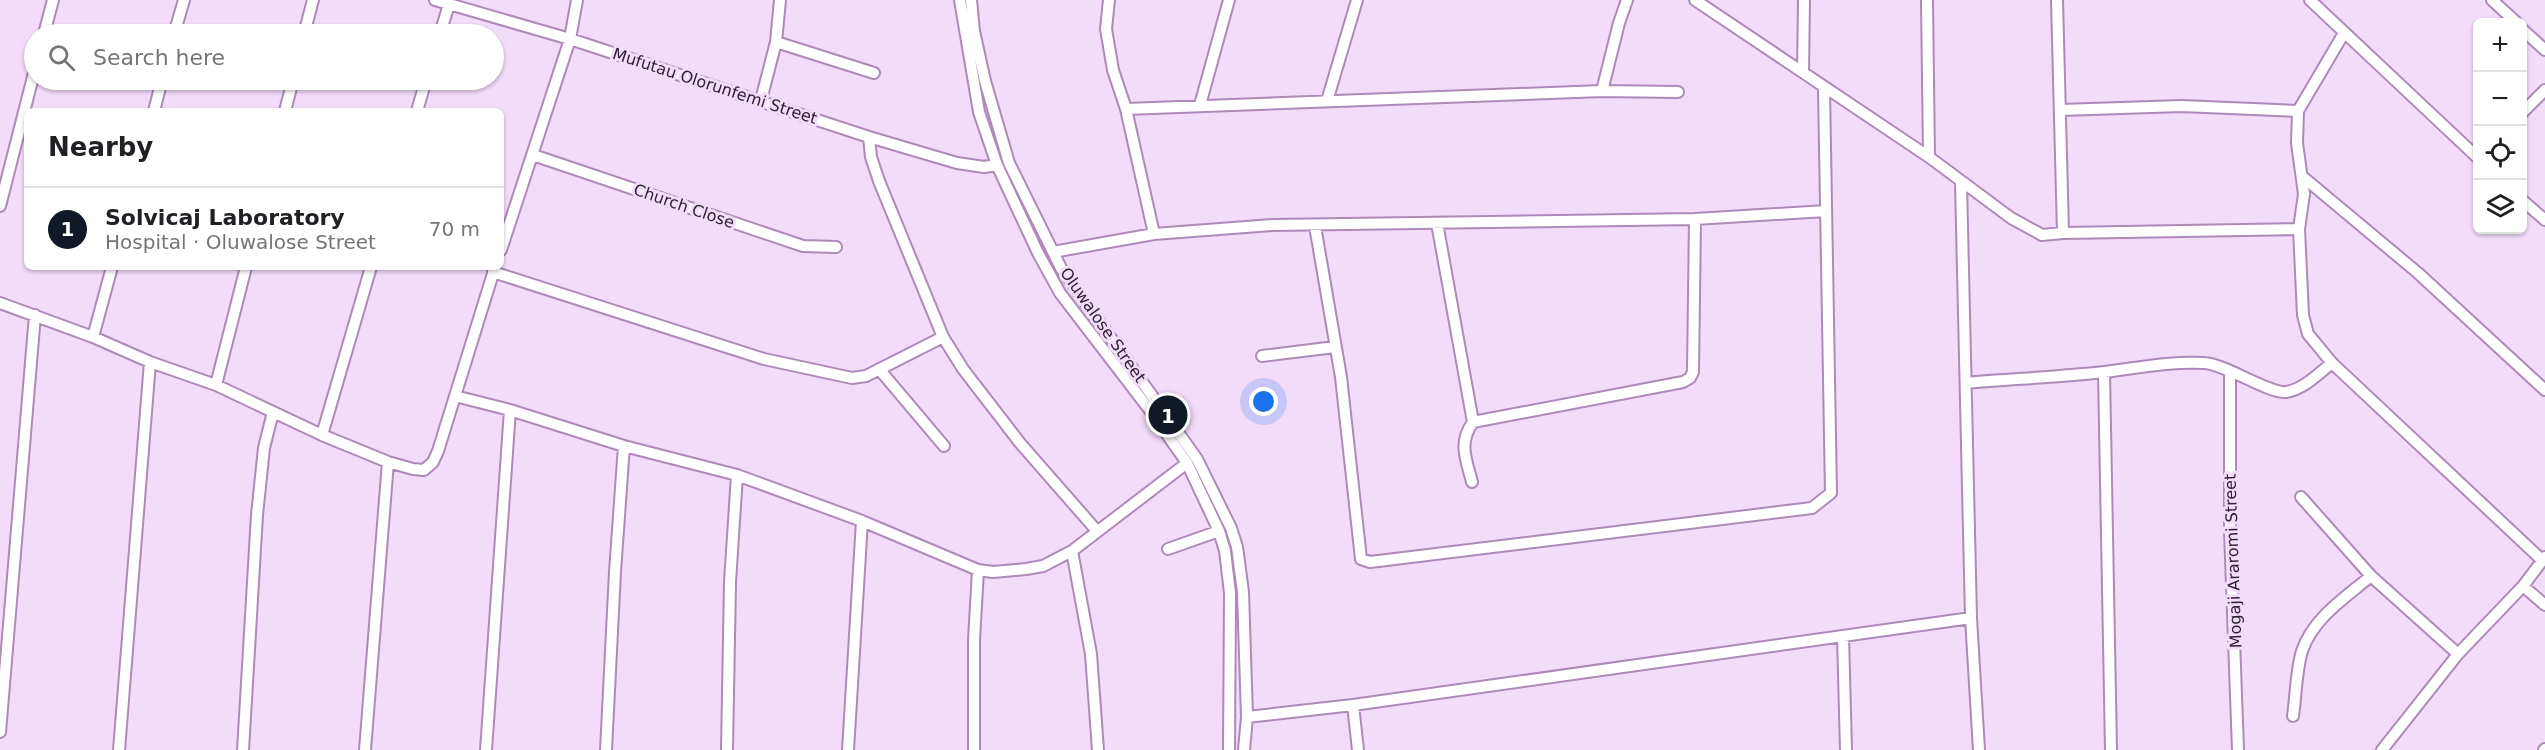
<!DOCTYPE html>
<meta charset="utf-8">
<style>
body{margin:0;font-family:"DejaVu Sans",sans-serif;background:#f2f2f2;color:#202124}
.controls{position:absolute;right:18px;top:18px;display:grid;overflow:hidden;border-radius:9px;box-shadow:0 2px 4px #0004}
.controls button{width:54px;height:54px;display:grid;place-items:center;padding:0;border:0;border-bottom:2px solid #e0e0e0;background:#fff;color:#202124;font:30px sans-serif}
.you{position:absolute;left:1264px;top:402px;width:21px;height:21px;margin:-15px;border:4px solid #fff;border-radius:50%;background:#1a73e8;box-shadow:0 0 0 9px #1a73e833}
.badge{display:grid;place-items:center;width:39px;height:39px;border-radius:50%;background:#111827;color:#fff;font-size:20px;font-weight:700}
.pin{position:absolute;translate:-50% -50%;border:3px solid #fff;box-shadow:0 2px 6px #0006}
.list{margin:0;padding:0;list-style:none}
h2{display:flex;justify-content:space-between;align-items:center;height:78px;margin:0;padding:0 24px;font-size:26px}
h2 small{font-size:20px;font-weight:400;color:#757577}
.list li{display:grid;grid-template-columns:39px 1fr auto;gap:18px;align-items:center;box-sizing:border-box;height:84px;padding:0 24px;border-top:2px solid #e0e0e0}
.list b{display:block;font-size:22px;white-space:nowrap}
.list p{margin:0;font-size:20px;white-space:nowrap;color:#757577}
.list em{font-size:20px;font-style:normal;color:#757577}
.icon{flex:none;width:33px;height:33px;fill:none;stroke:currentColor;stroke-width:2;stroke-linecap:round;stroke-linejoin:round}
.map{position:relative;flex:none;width:2545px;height:750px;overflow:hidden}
.search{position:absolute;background:#fff;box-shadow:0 2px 4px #0004;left:24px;top:24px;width:480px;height:66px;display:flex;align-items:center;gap:15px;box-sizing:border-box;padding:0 21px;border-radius:33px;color:#757577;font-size:22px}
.panel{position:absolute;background:#fff;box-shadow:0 2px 4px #0004;left:24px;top:108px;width:480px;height:162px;border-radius:9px}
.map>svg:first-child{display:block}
</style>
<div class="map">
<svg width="2545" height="750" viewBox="0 0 2545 750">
<rect width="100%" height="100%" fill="#f3dbfa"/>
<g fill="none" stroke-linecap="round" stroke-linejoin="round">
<g stroke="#ae89b9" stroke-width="14">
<path id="minor" d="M435 0 570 39 869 137 957 163 984 167 997 165
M960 0 979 112 997 165 1038 253 1060 293 1152 413 1187 463 1219 531 1225 551 1230 593 1229 750
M971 0 974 31 985 81 1009 163 1061 268 1197 459 1231 528 1237 547 1243 592 1247 717 1244 750
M1109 0 1106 29 1113 70 1126 109 1154 234
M1695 0 1929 157 2011 218 2042 235 2063 233 2299 229
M1927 0 1929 157
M2057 0 2063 233
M2310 0 2478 158
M2492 0 2516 22
M2522 29 2545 50
M2344 33 2298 111 2297 143 2304 194 2299 229 2303 315 2308 334 2332 363 2542 560
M44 34 53 0
M174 34 184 0
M304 34 313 0
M440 34 449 4
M776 42 874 73
M1803 72 1804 0
M1602 91 1619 23 1627 0
M761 100 776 42 780 0
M1327 101 1357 0
M1200 105 1229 0
M1126 109 1602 91 1678 92
M2060 110 2182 106 2298 111
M154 111 162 80
M285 111 293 80
M417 111 426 80
M2522 113 2545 90
M869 137 871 157 879 181 943 337 963 369 1020 443 1097 531
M533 155 803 246 836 247
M2303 177 2418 273 2545 390
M1961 183 1971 618 1979 750
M2522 200 2545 220
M0 206 34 73
M1437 223 1473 422C1458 443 1466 459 1472 482
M1315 226 1341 377 1361 559 1370 562 1812 508 1831 493 1824 89
M501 250 570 39 577 0
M1053 252 1154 234 1273 225 1695 219 1826 211
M493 272 764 359 852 378 866 376 943 337
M0 303 93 337 150 362 216 385 322 435 388 462 413 469 424 470 433 462 438 451 495 267
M93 337 112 267
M1262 356 1335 347
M879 369 944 446
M2104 372 2111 750
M2230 372V530L2238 750
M1966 383C2012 379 2058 377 2104 372 2137 368 2171 361 2204 363 2226 364 2269 394 2286 392 2304 389 2318 374 2332 363
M216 385 246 267
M455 396 510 410 624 446 737 475 862 521 978 570 993 572 1026 569 1043 566 1072 551 1187 463
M1473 422 1683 382 1690 378 1693 372 1695 219
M322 435 371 267
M2301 497 2371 576 2458 654
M1168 549 1219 531
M1072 551 1091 654 1098 750
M2523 586 2545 605
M1843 636 1846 750
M1353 705 1358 750
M2293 716C2296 695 2296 671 2302 651 2313 618 2346 597 2371 576
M1247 717 1353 705 1971 618
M0 732 35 315
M119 750 150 362
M243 750 257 515 264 448 273 412
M365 750 388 462
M486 750 510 410
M606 750 615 572 624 446
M727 750 730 582 737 475
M848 750 862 521
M974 750V640L978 570
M2382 750 2458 654 2523 586 2545 557
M2544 750 2545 749"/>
</g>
<use href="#minor" stroke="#fff" stroke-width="10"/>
</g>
<g text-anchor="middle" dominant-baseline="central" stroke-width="6" stroke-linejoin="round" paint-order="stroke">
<g font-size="16" fill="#2e2033" stroke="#f3dbfa">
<text transform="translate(715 86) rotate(18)">Mufutau Olorunfemi Street</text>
<text transform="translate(684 206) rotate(19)">Church Close</text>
<text transform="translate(1103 325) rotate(55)">Oluwalose Street</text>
<text transform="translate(2233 561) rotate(-92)">Mogaji Araromi Street</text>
</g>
</g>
</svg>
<div class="controls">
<button>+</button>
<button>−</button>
<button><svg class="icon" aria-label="locate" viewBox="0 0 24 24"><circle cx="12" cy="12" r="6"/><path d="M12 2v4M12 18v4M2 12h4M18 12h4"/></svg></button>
<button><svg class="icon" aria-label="layers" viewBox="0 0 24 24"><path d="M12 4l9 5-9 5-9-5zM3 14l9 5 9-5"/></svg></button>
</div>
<div class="you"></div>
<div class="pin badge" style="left:1168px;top:415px">1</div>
<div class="search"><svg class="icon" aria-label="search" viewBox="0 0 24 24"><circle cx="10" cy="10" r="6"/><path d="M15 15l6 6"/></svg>Search here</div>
<section class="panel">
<h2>Nearby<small></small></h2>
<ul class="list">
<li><span class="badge">1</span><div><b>Solvicaj Laboratory</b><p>Hospital · Oluwalose Street</p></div><em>70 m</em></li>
</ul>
</section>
</div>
